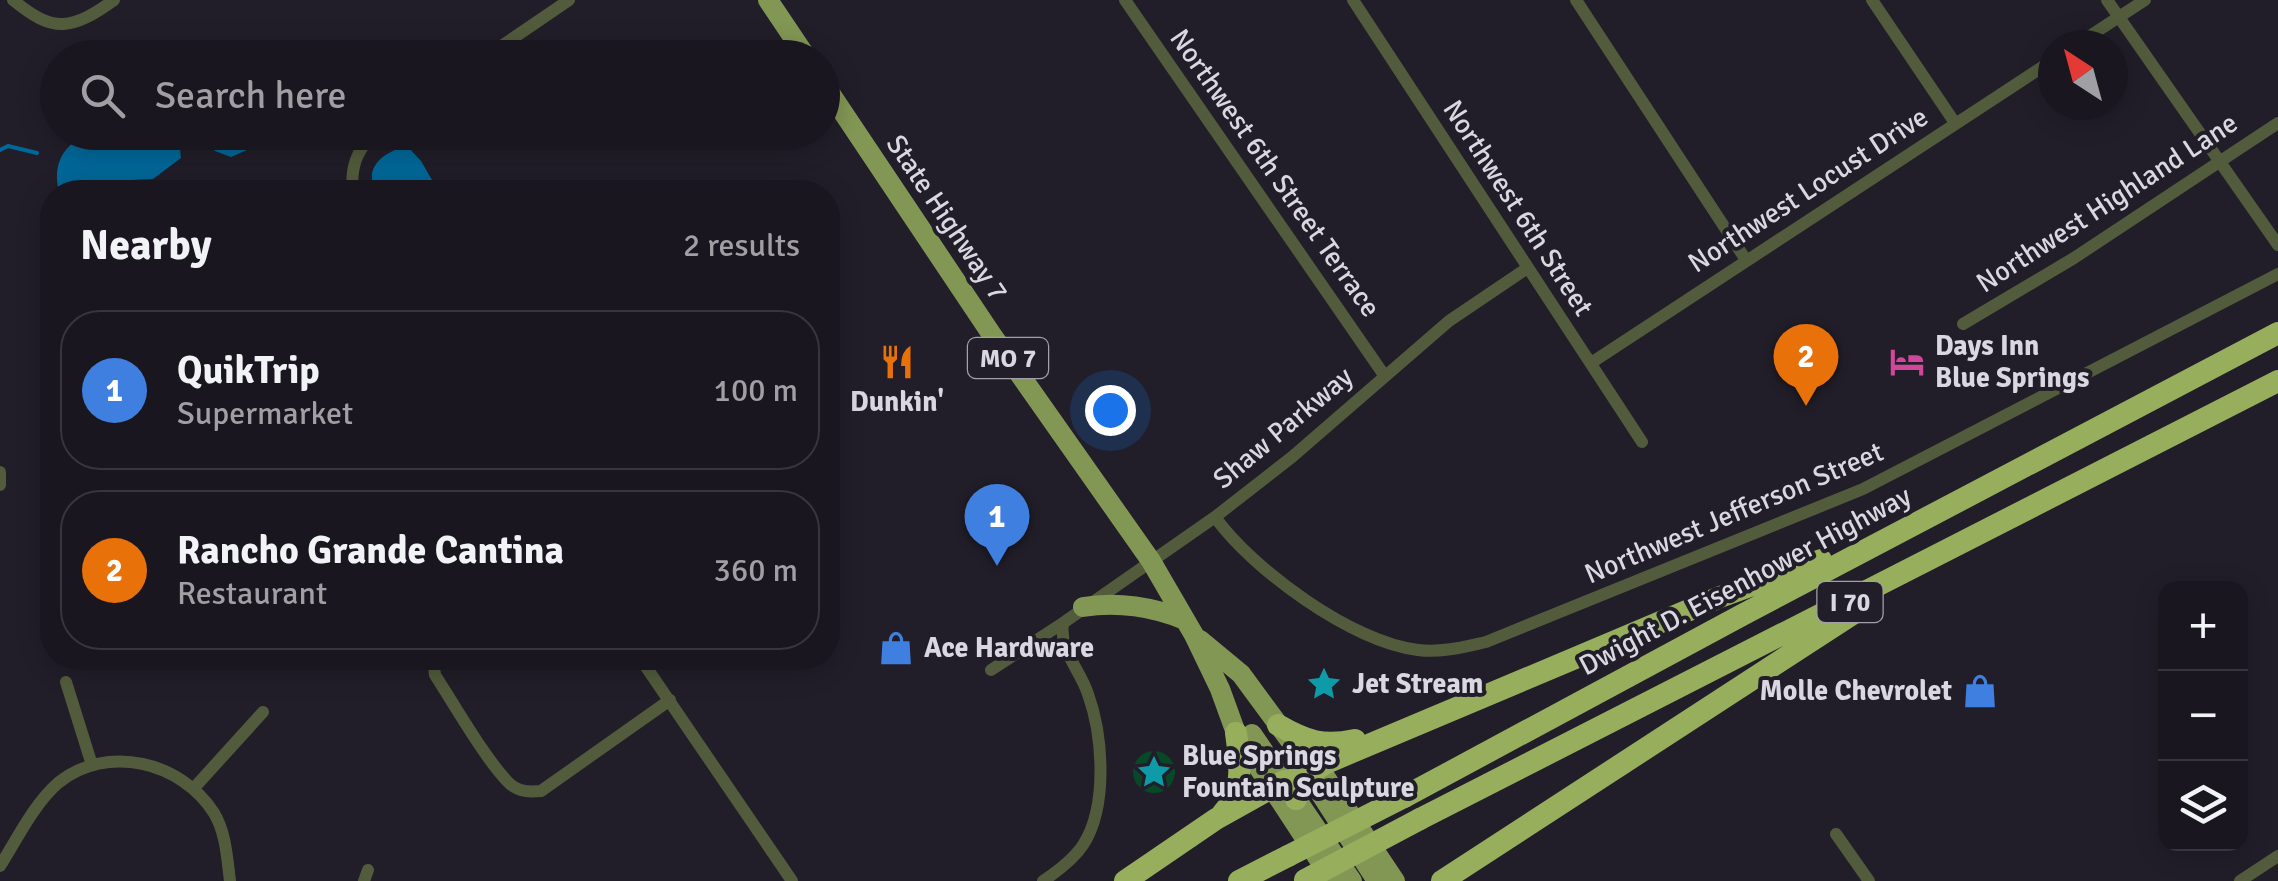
<!DOCTYPE html>
<meta charset="utf-8">
<style>
body{margin:0;font-family:Signika,sans-serif;background:#221f28;color:#f1f3f6}
.controls{position:absolute;right:30px;bottom:30px;display:grid;overflow:hidden;border-radius:20px;box-shadow:0 5px 25px #0003}
.controls button{width:90px;height:90px;display:grid;place-items:center;padding:0;border:0;border-bottom:2px solid #37353d;background:#19161f;color:#f1f3f6;font:50px sans-serif}
.compass{position:absolute;left:2038px;top:30px;width:90px;height:90px;border-radius:50%;background:#19161f;box-shadow:0 5px 25px #0003;rotate:324deg}
.you{position:absolute;left:1110px;top:410px;width:35px;height:35px;margin:-25px;border:8px solid #fff;border-radius:50%;background:#1a73e8;box-shadow:0 0 0 15px #1a73e833}
.badge{display:grid;place-items:center;width:65px;height:65px;border-radius:50%;background:#0f766e;color:#fff;font-size:32px;font-weight:700}
.pin{position:absolute;translate:-50% -82px;filter:drop-shadow(0 2px 5px #0008)}
.pin::after{content:'';position:absolute;top:52px;width:35px;height:30px;background:inherit;clip-path:polygon(0 0,100% 0,50% 100%)}
.list{margin:0;padding:0;list-style:none}
h2{display:flex;justify-content:space-between;align-items:center;height:130px;margin:0;padding:0 40px;font-size:42px}
h2 small{font-size:32px;font-weight:400;color:#9f9fa4}
.list li{display:grid;grid-template-columns:65px 1fr auto;gap:30px;align-items:center;box-sizing:border-box;height:160px;margin:0 20px 20px;padding:0 20px;border:2px solid #37353d;border-radius:40px}
.list b{display:block;font-size:38px;white-space:nowrap}
.list p{margin:0;font-size:32px;white-space:nowrap;color:#9f9fa4}
.list em{font-size:32px;font-style:normal;color:#9f9fa4}
.icon{flex:none;width:55px;height:55px;fill:none;stroke:currentColor;stroke-width:2;stroke-linecap:round;stroke-linejoin:round}
.map{position:relative;flex:none;width:2278px;height:881px;overflow:hidden}
.search{position:absolute;background:#19161f;box-shadow:0 5px 25px #0003;left:40px;top:40px;width:800px;height:110px;display:flex;align-items:center;gap:25px;box-sizing:border-box;padding:0 35px;border-radius:55px;color:#9f9fa4;font-size:38px}
.panel{position:absolute;background:#19161f;box-shadow:0 5px 25px #0003;left:40px;top:180px;width:800px;height:490px;border-radius:40px}
.map>svg:first-child{display:block}
</style>
<div class="map">
<svg width="2278" height="881" viewBox="0 0 2278 881">
<rect width="100%" height="100%" fill="#211e29"/>
<path fill="#074829" d="M1133 772a21 21 0 1 1 42 0a21 21 0 1 1-42 0Z"/>
<path fill="#006899" d="M88 133H173L179 141 181 158 153 179 131 180 107 192H59C52 165 63 145 88 133Z
M198 133H285L231 157 215 151Z
M408 147 421 161 439 192H378C360 170 385 149 408 147Z"/>
<g fill="none" stroke-linecap="round" stroke-linejoin="round">
<path stroke="#006899" stroke-width="4" d="M176 137 182 132
M0 150 8 146 37 153"/>
<path stroke="#525c3c" stroke-width="12" d="M13 0C54 34 72 30 114 0
M1125 0 1384 375
M1353 0 1642 442
M1576 0 1746 260
M1872 0 1955 123
M2107 0 2278 245
M2076 45 2145 0
M484 58 569 0
M353 192C350 167 357 151 374 132
M1963 324 2074 258 2278 123
M1591 363 2053 60
M0 472V485
M1215 517C1252 569 1353 643 1418 650 1441 653 1463 647 1486 642L1863 489 2278 274
M433 658 435 675C454 704 487 762 510 784 519 792 530 792 541 791L670 700
M640 658 792 881
M991 670 1063 623
M66 682 92 765
M194 788 263 712
M1836 834 1869 881
M0 866C17 839 34 804 58 783 107 743 182 762 214 813 226 833 227 858 230 881
M364 881 368 870
M1043 881C1058 871 1073 860 1083 845 1108 806 1103 736 1088 694 1080 669 1059 651 1063 623L1215 517 1292 457 1449 321 1526 269
M2240 881 2278 856"/>
<path stroke="#839754" stroke-width="20" d="M768 0 807 58
M822 81 992 335 1151 561 1194 635 1220 689 1236 733 1333 881
M1083 607C1117 601 1154 607 1185 620
M1200 640 1241 674 1297 750 1324 775 1395 881
M1252 734 1352 881
M1308 774 1377 881"/>
<path stroke="#97af5d" stroke-width="22" d="M1278 725C1306 741 1323 747 1355 740
M1404 797 1744 614 2278 333
M1296 799 1308 774 1326 763 1720 597 1821 560
M1222 814C1245 790 1240 763 1236 733
M1420 819 2278 381
M1125 881 1216 819 1284 781 1296 779 1314 787
M1239 881 1288 856
M1442 881 1854 613"/>
<path stroke="#97af5d" stroke-width="22" d="M1288 856 1404 797
M1305 880 1420 819"/>
</g>
<defs>
<g id="restaurant-bare" transform="scale(2.7)"><path d="M-5-6h1v4h1v-4h1v4h1v-4h1v5L-1.5 .5V6h-2V.5L-5-1ZM5-6V6H3V1.5H1.5Q1.5-4 5-6Z" fill="#e8710a" stroke="#211e29" stroke-width="2.5" paint-order="stroke"/></g>
<g id="hotel-bare" transform="scale(2.7)"><path d="M-6-4.5h1.5V1H6V5H4.5V3h-9V5H-6ZM-4 0a1.8 1.8 0 1 1 3.6 0ZM.5 0V-2.5h3Q6-2.5 6 0Z" fill="#d1479c" stroke="#211e29" stroke-width="2.5" paint-order="stroke"/></g>
<g id="shop-bare" transform="scale(2.7)"><path d="M-5-2.5h2.3a2.7 3.5 0 0 1 5.4 0H5L5.5 6h-11ZM-1.5-2.5h3a1.5 2.3 0 0 0-3 0Z" fill="#3f7fe0" stroke="#211e29" stroke-width="2.5" paint-order="stroke"/></g>
<g id="sight-bare" transform="scale(2.7)"><path d="M0-6L1.8-2.2L6-1.7L2.9 1.2L3.7 5.4L0 3.3L-3.7 5.4L-2.9 1.2L-6-1.7L-1.8-2.2Z" fill="#0f9aa8" stroke="#211e29" stroke-width="2.5" paint-order="stroke"/></g>
</defs>
<g fill-rule="evenodd">
<use href="#restaurant-bare" x="897" y="362"/>
<use href="#hotel-bare" x="1907" y="362"/>
<use href="#shop-bare" x="896" y="648"/>
<use href="#sight-bare" x="1324" y="684"/>
<use href="#shop-bare" x="1980" y="691"/>
<use href="#sight-bare" x="1154" y="772"/>
</g>
<g text-anchor="middle" dominant-baseline="central" stroke-width="8" stroke-linejoin="round" paint-order="stroke">
<g fill="#211e29" stroke="#a2a0a8" stroke-width="2.5">
<rect x="968" y="338" width="80" height="40" rx="8"/>
<rect x="1817.5" y="582" width="65" height="40" rx="8"/>
</g>
<g font-size="25" font-weight="bold" fill="#d9d7df">
<text x="1008" y="358">MO 7</text>
<text x="1850" y="602">I 70</text>
</g>
<g font-size="28" fill="#d9d7df" stroke="#211e29">
<text transform="translate(1275 173) rotate(55)">Northwest 6th Street Terrace</text>
<text transform="translate(1808 190) rotate(-33)">Northwest Locust Drive</text>
<text transform="translate(2107 203) rotate(-33)">Northwest Highland Lane</text>
<text transform="translate(1518 208) rotate(57)">Northwest 6th Street</text>
<text transform="translate(947 218) rotate(56)">State Highway 7</text>
<text transform="translate(1283 428) rotate(-40)">Shaw Parkway</text>
<text transform="translate(1734 513) rotate(-23)">Northwest Jefferson Street</text>
<text transform="translate(1745 581) rotate(-28)">Dwight D. Eisenhower Highway</text>
</g>
<g font-size="28" font-weight="bold" fill="#d9d7df" stroke="#211e29" text-anchor="start">
<text x="1935" y="346">Days Inn<tspan x="1935" dy="32">Blue Springs</tspan></text>
<text x="897" y="402" text-anchor="middle">Dunkin'</text>
<text x="924" y="648">Ace Hardware</text>
<text x="1352" y="684">Jet Stream</text>
<text x="1952" y="691" text-anchor="end">Molle Chevrolet</text>
<text x="1182" y="756">Blue Springs<tspan x="1182" dy="32">Fountain Sculpture</tspan></text>
</g>
</g>
</svg>
<div class="controls">
<button>+</button>
<button>−</button>
<button><svg class="icon" aria-label="layers" viewBox="0 0 24 24"><path d="M12 4l9 5-9 5-9-5zM3 14l9 5 9-5"/></svg></button>
</div>
<svg class="compass" viewBox="-18 -18 36 36"><path d="M0-13l5 13h-10z" fill="#e53935"/><path d="M0 13l5-13h-10z" fill="#9f9fa4"/></svg>
<div class="you"></div>
<div class="pin badge" style="left:997px;top:566px;background:#3f7fe0">1</div>
<div class="pin badge" style="left:1806px;top:406px;background:#e8710a">2</div>
<div class="search"><svg class="icon" aria-label="search" viewBox="0 0 24 24"><circle cx="10" cy="10" r="6"/><path d="M15 15l6 6"/></svg>Search here</div>
<section class="panel">
<h2>Nearby<small>2 results</small></h2>
<ul class="list">
<li><span class="badge" style="background:#3f7fe0">1</span><div><b>QuikTrip</b><p>Supermarket</p></div><em>100 m</em></li>
<li><span class="badge" style="background:#e8710a">2</span><div><b>Rancho Grande Cantina</b><p>Restaurant</p></div><em>360 m</em></li>
</ul>
</section>
</div>
